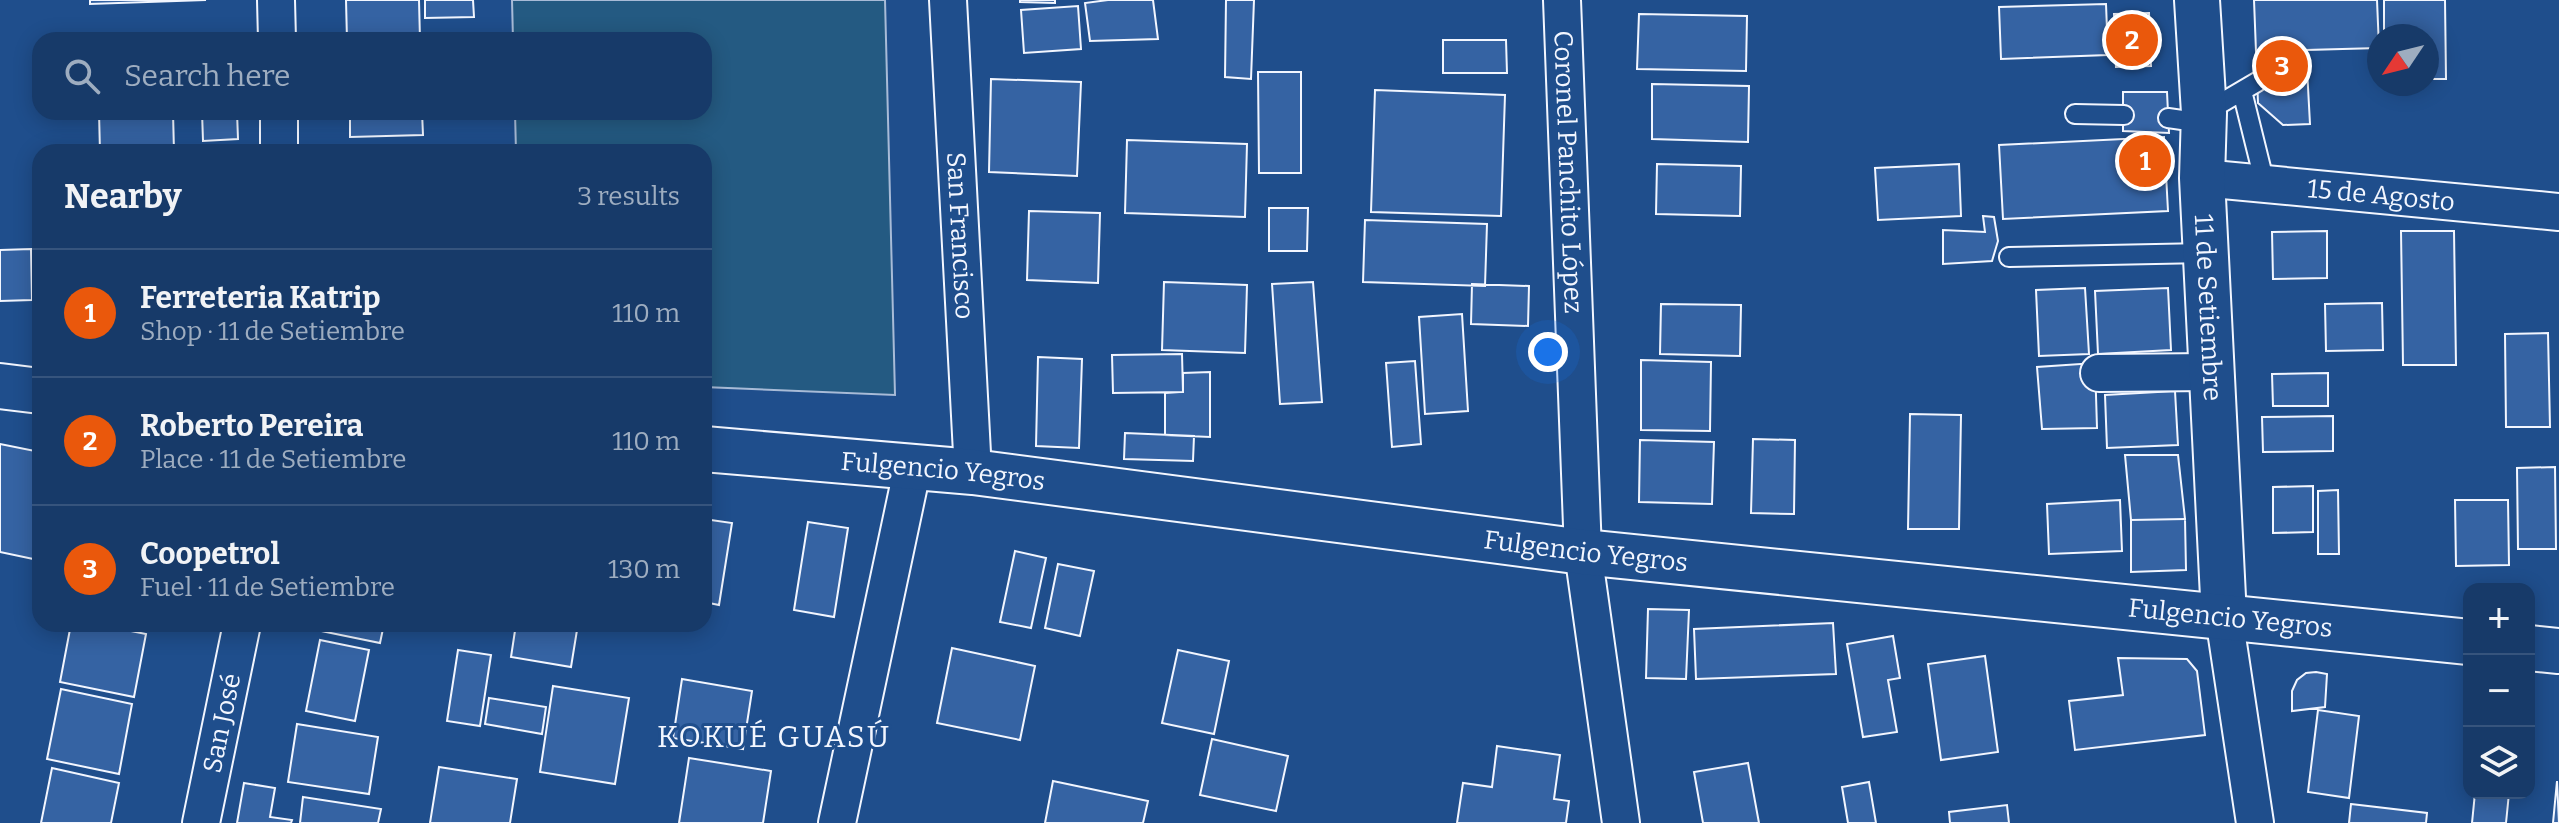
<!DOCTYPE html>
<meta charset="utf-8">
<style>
body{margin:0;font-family:Bitter,serif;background:#244571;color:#f1f3f6}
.controls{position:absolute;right:24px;bottom:24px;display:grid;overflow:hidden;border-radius:16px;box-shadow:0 4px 20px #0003}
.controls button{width:72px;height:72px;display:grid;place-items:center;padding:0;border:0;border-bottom:2px solid #36547d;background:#173a69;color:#f1f3f6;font:40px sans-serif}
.compass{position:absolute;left:2367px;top:24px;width:72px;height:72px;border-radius:50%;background:#173a69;box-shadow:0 4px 20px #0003;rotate:235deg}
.you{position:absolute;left:1548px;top:352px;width:28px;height:28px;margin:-20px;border:6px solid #fff;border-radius:50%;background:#1a73e8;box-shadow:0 0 0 12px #1a73e833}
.badge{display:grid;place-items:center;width:52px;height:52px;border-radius:50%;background:#ea580c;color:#fff;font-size:26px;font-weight:700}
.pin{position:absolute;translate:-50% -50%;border:4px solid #fff;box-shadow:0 2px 8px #0006}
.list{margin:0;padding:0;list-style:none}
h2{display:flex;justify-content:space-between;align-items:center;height:104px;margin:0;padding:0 32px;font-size:34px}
h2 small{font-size:26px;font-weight:400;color:#9eadc0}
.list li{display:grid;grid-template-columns:52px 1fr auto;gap:24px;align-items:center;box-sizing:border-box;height:128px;padding:0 32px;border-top:2px solid #36547d}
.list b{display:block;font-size:30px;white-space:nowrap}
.list p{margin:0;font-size:26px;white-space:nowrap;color:#9eadc0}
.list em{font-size:26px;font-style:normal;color:#9eadc0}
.icon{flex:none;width:44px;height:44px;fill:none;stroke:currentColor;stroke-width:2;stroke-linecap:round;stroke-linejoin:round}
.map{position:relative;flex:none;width:2559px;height:823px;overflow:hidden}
.search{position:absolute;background:#173a69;box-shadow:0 4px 20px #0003;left:32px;top:32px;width:680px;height:88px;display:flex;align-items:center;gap:20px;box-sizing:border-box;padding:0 28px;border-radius:24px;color:#9eadc0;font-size:30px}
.panel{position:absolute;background:#173a69;box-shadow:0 4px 20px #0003;left:32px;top:144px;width:680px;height:488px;border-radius:24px}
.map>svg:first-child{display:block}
</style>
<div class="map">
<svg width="2559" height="823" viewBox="0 0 2559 823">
<rect width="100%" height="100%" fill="#1f4e8c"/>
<path fill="#245a82" stroke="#a8bbd7" stroke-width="2" d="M512 0H885L895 395 704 387V152H516L515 112H704V40H513Z"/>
<path fill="#3563a3" stroke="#f2f6ff" stroke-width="2" d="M90 0H206L90 4Z
M346 0H419L420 40H347Z
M425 0H473L474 17 425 18Z
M1020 0H1055V3L1020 2Z
M1108 0H1153L1158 39 1090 41 1085 3Z
M1226 0H1254L1251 79 1225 77Z
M2254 0H2377L2379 48 2306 50 2310 124 2283 125 2258 103Z
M2384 0H2445L2446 79H2427V36H2384Z
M2106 4 2108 55 2001 59 1999 7Z
M1078 6 1081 49 1024 53 1021 10Z
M2149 13 2151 66 2116 67 2114 14Z
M1639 14 1747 16 1746 71 1637 69Z
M1443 40H1506L1507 73H1443Z
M1258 72H1301V173H1259Z
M991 79 1081 82 1077 176 989 172Z
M1652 84 1749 86 1748 142 1652 139Z
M1375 90 1505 95 1501 216 1371 212Z
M2123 92H2167L2169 133 2123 131Z
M99 112H173L174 152H100Z
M202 112H237L238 139 203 141Z
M350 112H422L423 135 350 137Z
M2164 137 2168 211 2003 219 1999 145Z
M1127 140 1247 144 1245 217 1125 213Z
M1657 164 1741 166 1740 216 1656 214Z
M1959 164 1961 216 1878 220 1875 168Z
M1269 208H1308L1307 251H1269Z
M1029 211 1100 213 1098 283 1027 280Z
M1983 216 1994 217 1998 241 1992 261 1943 264V230L1985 232Z
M1365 220 1487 224 1485 286 1363 282Z
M2327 231V278L2273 279 2272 232Z
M2401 231H2454L2456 365H2403Z
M31 249 32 300 0 301V250Z
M1164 282 1247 285 1245 353 1162 350Z
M1313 282 1322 402 1280 404 1272 284Z
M1472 284 1529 286 1528 326 1471 324Z
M2085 288 2089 354 2039 356 2036 290Z
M2168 288 2171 350 2098 354 2095 291Z
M2382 303 2383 350 2326 351 2325 304Z
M1661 304 1741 305 1740 356 1660 354Z
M1462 314 1468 411 1425 414 1419 317Z
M2548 333 2550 427H2506L2505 334Z
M1182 354 1183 392 1113 393 1112 355Z
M1038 357 1082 359 1079 448 1036 446Z
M1641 360 1711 362 1710 431 1641 430Z
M1415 361 1421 444 1392 447 1386 363Z
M2095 363 2097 428 2042 429 2037 367Z
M1210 372V437L1165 435V393L1183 392V373Z
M2328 373V406H2273L2272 374Z
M2175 391 2178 445 2107 448 2105 395Z
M1910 414 1961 415 1959 529H1908Z
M2333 416V451L2263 452 2262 417Z
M1125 433 1194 436 1193 461 1124 459Z
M1753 439 1795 440 1794 514 1751 513Z
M1640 440 1714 442 1712 504 1639 502Z
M0 444 40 452 38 560 0 552Z
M2125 455H2178L2185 519 2131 520Z
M2555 467 2556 549H2518L2517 468Z
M2313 486V532L2273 533V487Z
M2338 490 2339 554H2318V491Z
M2120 500 2122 551 2049 554 2047 504Z
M2455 500H2508L2509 565 2456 566Z
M704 519 732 523 719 605 704 602Z
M2185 519 2186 570 2131 572V520Z
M808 522 848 528 834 617 794 610Z
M1015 551 1046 558 1031 628 1000 622Z
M1058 564 1094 571 1080 636 1045 628Z
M1648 609 1689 610 1686 679 1646 678Z
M1833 623 1836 674 1696 679 1694 629Z
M71 624H96L146 634 134 697 60 682Z
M322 624H384L380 643 321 631Z
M516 624H578L571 667 511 657Z
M1893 636 1900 678 1888 680 1897 732 1863 737 1847 644Z
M320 640 369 650 355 721 306 711Z
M952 648 1035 666 1020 740 937 723Z
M458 650 491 655 480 726 447 721Z
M1178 650 1229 661 1214 734 1162 723Z
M1985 656 1998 752 1941 760 1928 664Z
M2118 658 2187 659 2197 671 2205 735 2075 750 2069 701 2123 695Z
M2316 672 2327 674 2325 707 2292 711V691L2297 680 2306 673Z
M682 679 752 691 743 749 673 738Z
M553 686 629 698 615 784 540 772Z
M61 689 132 704 119 774 47 759Z
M489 698 546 707 542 734 485 724Z
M2318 710 2359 716 2349 798 2308 792Z
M297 724 378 737 369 794 288 782Z
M1212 739 1288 756 1276 811 1200 795Z
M1497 746 1560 755 1554 799 1569 801 1566 823H1457L1463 783 1492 787Z
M689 758 771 771 763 823H679Z
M1748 763 1759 823H1703L1694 772Z
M439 767 517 779 510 823H430Z
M52 768 119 783 111 823H41Z
M1053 781 1148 801 1143 823H1045Z
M2557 781 2559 823H2553Z
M1869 782 1876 823H1848L1842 787Z
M244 783 275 788 270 817 292 820 291 823H237Z
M2475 793H2509L2506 823H2472Z
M303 797 381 809 378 823H300Z
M2351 804 2427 813 2426 823H2349Z
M2007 805 2009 823H1950L1949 812Z"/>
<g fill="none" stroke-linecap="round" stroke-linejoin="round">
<g stroke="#f2f6ff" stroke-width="22">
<path id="lane" d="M2242 91 2265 184
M2206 112 2257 82
M2075 114 2124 115
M2168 118 2203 123
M2009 257 2205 253"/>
</g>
<g stroke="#f2f6ff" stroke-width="40">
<g id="street">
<path d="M276 0 277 40"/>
<path id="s1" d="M948 0 973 472"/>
<path id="s2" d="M1562 0 1583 552 1621 823"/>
<path d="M279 112V152"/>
<path id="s3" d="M2202 178 2559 212"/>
<path d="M2099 373 2211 372"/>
<path d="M2224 617 2255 823"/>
<path id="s4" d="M201 823 242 624"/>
<path d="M837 823 913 466"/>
</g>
</g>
<g stroke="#f2f6ff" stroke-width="48">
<g id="secondary">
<path id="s5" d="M2197 0 2204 113 2202 178 2224 617"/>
<path d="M0 386 40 391"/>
<path id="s6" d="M704 449 973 472 1583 552 2469 642"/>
<path d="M2529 648 2559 651"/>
</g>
</g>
<use href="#lane" stroke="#1f4e8c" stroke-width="18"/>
<use href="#street" stroke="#1f4e8c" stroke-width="36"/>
<use href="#secondary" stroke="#1f4e8c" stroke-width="44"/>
</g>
<g text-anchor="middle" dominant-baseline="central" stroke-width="6" stroke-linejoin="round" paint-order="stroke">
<g font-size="26" fill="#f2f6ff" stroke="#1f4e8c">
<text stroke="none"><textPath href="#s2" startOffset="172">Coronel Panchito López</textPath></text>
<text stroke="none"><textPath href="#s3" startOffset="180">15 de Agosto</textPath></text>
<text stroke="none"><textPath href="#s1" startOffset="236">San Francisco</textPath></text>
<text stroke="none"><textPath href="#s5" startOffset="308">11 de Setiembre</textPath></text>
<text stroke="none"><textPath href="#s6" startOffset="240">Fulgencio Yegros</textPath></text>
<text stroke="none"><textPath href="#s6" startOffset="888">Fulgencio Yegros</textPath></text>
<text stroke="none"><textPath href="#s6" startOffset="1536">Fulgencio Yegros</textPath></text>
<text stroke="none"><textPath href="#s4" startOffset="102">San José</textPath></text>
</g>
<g font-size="30" letter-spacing="2" fill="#f2f6ff" stroke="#1f4e8c">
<text x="774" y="737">KOKUÉ GUASÚ</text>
</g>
</g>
</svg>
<div class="controls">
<button>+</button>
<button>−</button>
<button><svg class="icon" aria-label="layers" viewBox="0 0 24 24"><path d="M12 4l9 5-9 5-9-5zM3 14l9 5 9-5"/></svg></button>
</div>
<svg class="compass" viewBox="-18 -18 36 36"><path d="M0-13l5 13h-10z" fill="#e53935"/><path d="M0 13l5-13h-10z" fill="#9eadc0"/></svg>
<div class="you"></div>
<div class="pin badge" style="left:2145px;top:161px">1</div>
<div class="pin badge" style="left:2132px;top:40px">2</div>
<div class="pin badge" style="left:2282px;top:66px">3</div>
<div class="search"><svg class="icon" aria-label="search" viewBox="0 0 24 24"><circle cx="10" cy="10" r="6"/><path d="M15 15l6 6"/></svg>Search here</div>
<section class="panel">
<h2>Nearby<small>3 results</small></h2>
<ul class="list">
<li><span class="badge">1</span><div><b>Ferreteria Katrip</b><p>Shop · 11 de Setiembre</p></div><em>110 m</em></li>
<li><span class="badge">2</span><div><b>Roberto Pereira</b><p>Place · 11 de Setiembre</p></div><em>110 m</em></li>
<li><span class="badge">3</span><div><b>Coopetrol</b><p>Fuel · 11 de Setiembre</p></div><em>130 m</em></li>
</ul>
</section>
</div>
